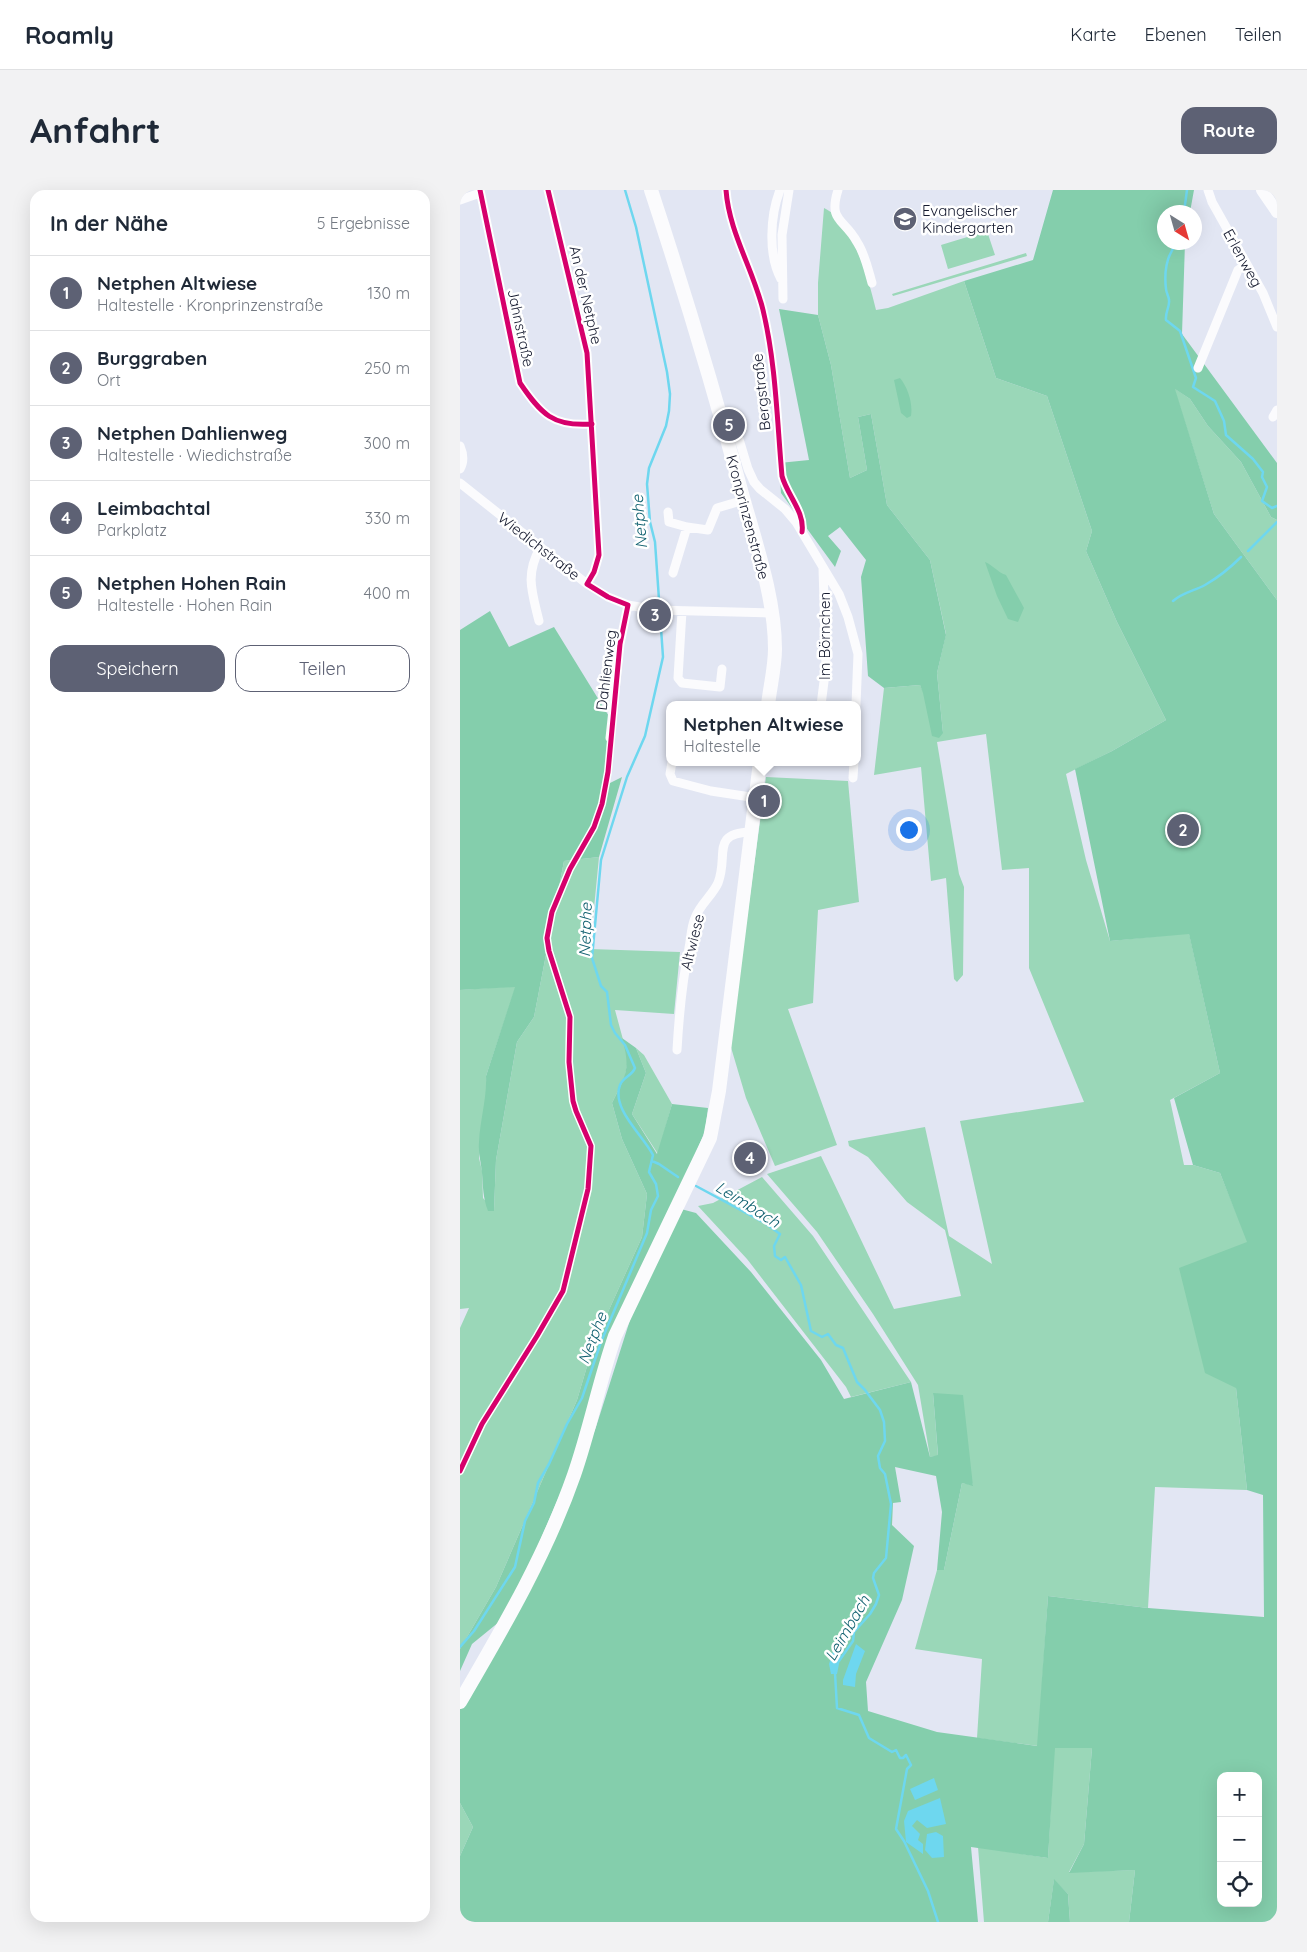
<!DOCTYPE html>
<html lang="de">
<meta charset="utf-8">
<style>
body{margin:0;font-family:Quicksand,sans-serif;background:#f2f2f3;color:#1f2937}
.controls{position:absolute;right:15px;bottom:15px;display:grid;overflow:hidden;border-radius:10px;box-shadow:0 5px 20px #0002}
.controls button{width:45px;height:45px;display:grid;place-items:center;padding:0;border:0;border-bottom:1px solid #e0e1e3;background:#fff;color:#1f2937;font:25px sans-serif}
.compass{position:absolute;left:697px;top:15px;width:45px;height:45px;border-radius:50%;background:#fff;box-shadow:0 5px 20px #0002;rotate:143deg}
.you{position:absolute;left:448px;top:639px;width:18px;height:18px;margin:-12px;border:4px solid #fff;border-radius:50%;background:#1a73e8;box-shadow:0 0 0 8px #1a73e833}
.badge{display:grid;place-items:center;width:32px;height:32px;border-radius:50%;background:#5d6174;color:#fff;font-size:16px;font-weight:700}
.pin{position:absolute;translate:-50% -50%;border:2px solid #fff;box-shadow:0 1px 5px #0006}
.popup{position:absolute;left:206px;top:511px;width:195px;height:65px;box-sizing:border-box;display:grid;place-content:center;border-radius:10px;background:#fff;filter:drop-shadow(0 1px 4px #0005);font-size:16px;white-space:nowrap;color:#747a83}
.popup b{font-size:19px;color:#1f2937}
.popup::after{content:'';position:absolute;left:50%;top:100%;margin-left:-10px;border:10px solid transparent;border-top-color:#fff}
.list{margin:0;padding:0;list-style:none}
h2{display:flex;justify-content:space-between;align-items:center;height:65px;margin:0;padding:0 20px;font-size:21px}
h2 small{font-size:16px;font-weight:400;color:#747a83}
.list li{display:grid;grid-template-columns:32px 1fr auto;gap:15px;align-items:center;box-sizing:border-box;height:75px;padding:0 20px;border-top:1px solid #e0e1e3}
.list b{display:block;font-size:19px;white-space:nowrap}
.list p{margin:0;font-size:16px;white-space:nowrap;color:#747a83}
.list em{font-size:16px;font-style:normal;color:#747a83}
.actions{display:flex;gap:10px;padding:15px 20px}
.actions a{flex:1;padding:11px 0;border:1px solid #5d6174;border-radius:15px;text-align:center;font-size:18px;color:#5d6174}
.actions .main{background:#5d6174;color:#fff}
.icon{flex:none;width:28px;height:28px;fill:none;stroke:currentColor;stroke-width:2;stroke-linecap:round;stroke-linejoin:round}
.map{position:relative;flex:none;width:817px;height:1732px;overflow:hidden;border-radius:15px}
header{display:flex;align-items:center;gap:30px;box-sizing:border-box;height:70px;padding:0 25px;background:#fff;border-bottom:1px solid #e0e1e3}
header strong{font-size:24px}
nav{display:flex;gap:28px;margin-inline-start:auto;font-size:18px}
.intro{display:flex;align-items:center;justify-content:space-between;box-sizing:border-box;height:120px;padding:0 30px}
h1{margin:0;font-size:35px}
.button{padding:12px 22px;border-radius:15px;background:#5d6174;color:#fff;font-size:18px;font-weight:700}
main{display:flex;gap:30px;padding:0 30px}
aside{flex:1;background:#fff;border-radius:15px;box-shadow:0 5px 20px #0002}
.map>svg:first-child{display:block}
</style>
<header>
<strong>Roamly</strong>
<nav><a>Karte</a><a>Ebenen</a><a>Teilen</a></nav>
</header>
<div class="intro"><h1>Anfahrt</h1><a class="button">Route</a></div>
<main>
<aside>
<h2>In der Nähe<small>5 Ergebnisse</small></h2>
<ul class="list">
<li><span class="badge">1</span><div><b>Netphen Altwiese</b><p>Haltestelle · Kronprinzenstraße</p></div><em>130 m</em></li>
<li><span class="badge">2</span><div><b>Burggraben</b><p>Ort</p></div><em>250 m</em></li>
<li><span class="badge">3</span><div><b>Netphen Dahlienweg</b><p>Haltestelle · Wiedichstraße</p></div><em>300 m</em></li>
<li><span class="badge">4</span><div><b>Leimbachtal</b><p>Parkplatz</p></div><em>330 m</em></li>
<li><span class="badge">5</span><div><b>Netphen Hohen Rain</b><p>Haltestelle · Hohen Rain</p></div><em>400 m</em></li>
</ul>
<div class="actions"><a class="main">Speichern</a><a>Teilen</a></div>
</aside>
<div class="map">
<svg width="817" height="1732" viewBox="0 0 817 1732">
<rect width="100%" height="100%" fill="#e2e6f3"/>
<path fill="#9ad7b8" d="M364 18C393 31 409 91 416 120L428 118 504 91 536 188 587 206 632 341 626 361 657 432 706 530 652 561 606 584 626 670 650 751 729 743 760 883 710 910 724 975H733L760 983 788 1052 776 1198 787 1300 695 1297 688 1418 588 1406 578 1556 517 1548 522 1469 455 1459 477 1380H484L502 1293 513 1295 473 1203 478 1266 470 1267 458 1195 413 1124 357 1042 307 984 361 966 434 1119 501 1106 485 1040 447 1012 408 967 389 956 388 951 465 937 489 1046 532 1074 500 931 624 912 569 778V678L542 680 526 544 477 552 499 684 504 697 503 785 497 792 494 789 486 688 471 691 461 577 414 585 424 498 460 495 483 543 477 483 486 444 470 370 427 315 411 224 398 227 407 280 390 288 371 175 358 125V93Z
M527 41 535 65 488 79 481 55Z
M566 63 567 66 433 106 432 104Z
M714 198 730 209 748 236 781 272 811 327 817 330V410L754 324Z
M306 587 388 591 399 712 358 720 353 813 328 819 377 955 315 976 286 908 270 854Z
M139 667 130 759 220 762 214 824 155 820 168 868 165 887 152 913 162 949 187 1004 182 1047 134 1153 117 1210 36 1397 0 1459V1138L9 1118 0 1119V800L56 796 26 886 27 898 19 968 22 981 23 1008 34 1021 36 970 57 852 74 827 104 671Z
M176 858 184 865 212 914 198 964 172 924 186 883Z
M302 987 353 1046 451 1192 391 1207 386 1197 287 1069 238 1016 253 1013Z
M594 1558H632L624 1654 609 1682 675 1680 669 1732H610L608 1704 594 1690 588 1732H524L518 1657 588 1668Z
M0 1613 13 1637 0 1666Z"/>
<path fill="#84ceac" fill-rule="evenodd" d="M593 0H734L730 22H704V52L725 53 722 144 817 273V330L811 327 781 272 748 236 730 209 715 199 754 324 817 410V1732H669L675 1680 609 1683 624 1654 632 1558H595L588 1668 511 1657 518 1732H0V1666L13 1637 0 1613V1518L81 1376 136 1237 177 1108 221 1019 236 1023 291 1082 361 1170 384 1209 451 1192 470 1267 478 1265 473 1203 503 1205 513 1296 502 1293 484 1380H477L482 1322 476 1286 435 1277 441 1312 433 1313 432 1335 454 1356 442 1410 406 1492 408 1521 477 1542 577 1556 588 1406 688 1418 804 1427 803 1305 787 1300 776 1198 745 1183 719 1078 787 1052 760 983 733 975 714 908 760 883 729 744 650 751 615 579 652 561 706 530 657 432 626 361 632 341 587 206 536 188 504 91 573 70ZM761 1586H798V1713H761Z
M319 119 358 125 371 175 390 288 407 280 398 227 411 224 427 315 470 370 486 445 477 483 483 543 479 548 472 546 463 503 460 495 424 498 408 486 401 387 406 370 380 337 368 346 381 361 375 377 321 303 319 273 349 270Z
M440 188C448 198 453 213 451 226L447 228 441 223 434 190Z
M525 372C533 375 537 382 546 385L564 418 558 432 548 429 537 406Z
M30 421 49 457 94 437 150 528V593L162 587 139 667 104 671 74 827 57 852 36 970 34 1021H28C23 1008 23 997 22 983 21 972 18 963 19 952 20 930 27 908 26 886L55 797 0 800V440Z
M162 848 176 858 186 883 172 924 197 964 212 914 248 918 245 941 224 991 181 1079 113 1274 67 1381 39 1432 12 1454 0 1481V1459L36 1397 117 1210 134 1153 182 1047 187 1004 162 949 152 913C166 885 171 879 162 848Z
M594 1689 608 1704 610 1732H588Z"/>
<path fill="#6ed7ef" d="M396 1454 405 1461 396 1484 395 1497 383 1495V1490Z
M378 1455 382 1456V1459L377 1484H371L369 1474 374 1458Z
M474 1588 478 1600 455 1610 450 1599Z
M480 1608 486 1634 467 1638 457 1630 452 1636 460 1644 458 1650 463 1654V1664L446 1652 444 1631 448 1621Z
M476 1642 483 1646 484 1667 472 1668 465 1660 467 1644Z"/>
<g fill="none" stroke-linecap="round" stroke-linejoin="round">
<path stroke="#6ed7ef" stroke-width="2.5" d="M724 22 727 0
M718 52C706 65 704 82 706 99 706 102 709 107 709 110 710 117 705 122 706 130L720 141 736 188 733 197 755 211 764 231 766 245 793 269 803 282 802 287 807 297 802 311 812 318 817 316
M788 361 817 332
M713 411C723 402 734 401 745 395 759 387 770 378 781 367
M192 971 199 974 218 987
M236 996 305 1033 320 1044 314 1056 315 1066 321 1070 325 1067 341 1095 351 1141 362 1147 368 1144 376 1155 383 1158 397 1192 405 1200 420 1220 424 1232 425 1251 418 1266 420 1278 425 1284 431 1314 426 1368 414 1383 413 1388 419 1405 416 1414 410 1424 394 1442 393 1451 379 1471
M0 1457 14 1441 55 1377 65 1331 74 1313 78 1293 89 1274 107 1234 122 1208 141 1152 187 1043 191 1020 198 1006 196 994 189 982 193 965C183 945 151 919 160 895 163 887 172 886 175 878L165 855 155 843 151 835 147 802 141 796 132 768 141 670 167 587 185 546 203 467 195 352 190 332 187 294 189 278 206 236 209 221 210 204 207 182 176 37 165 0
M375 1483 377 1518 399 1525 409 1548 432 1562 436 1560 440 1568H443L446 1565 451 1575 447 1579 436 1639 444 1651 468 1701 478 1732"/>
<path stroke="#fbfbfd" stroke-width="9" d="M20 0 60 193C81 224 93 237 132 234
M88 0 127 163 139 365 134 382 127 394
M266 0C269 42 293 79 303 120 316 174 317 231 322 286 327 305 345 322 342 342
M320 0C310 26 308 65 321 89
M378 0C368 32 384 28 397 52 405 64 408 79 412 93
M748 0 752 12 803 103 817 137
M0 10 20 3
M323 109 322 45 329 0
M738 178 778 80 786 74
M260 222 267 226 275 236 288 279 294 292 300 299 325 319 336 332 379 404 388 427 398 464 396 515
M813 227 817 220
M0 256C3 263 4 272 0 279
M0 293 127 394 148 407 168 415 196 420 312 423
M208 322 209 332 227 337 248 340 257 318 284 310
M213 383 227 337
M222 421 218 488 222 493 260 497 262 479
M79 431C72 402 65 385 80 358
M361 515 366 476 363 378
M150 548 160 454 168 415
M212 572 210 584 213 591 251 601 297 608
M393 588 394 572
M217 860C219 825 222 792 229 758 231 748 231 737 235 728 240 714 252 706 258 693 269 665 250 643 291 642"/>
<path stroke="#fbfbfd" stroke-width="12" d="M802 0 817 22"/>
<path stroke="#fbfbfd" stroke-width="14" d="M191 0C225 103 256 207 284 311 297 357 315 410 315 459 315 477 310 497 308 515
M0 1512C43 1438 86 1365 114 1285 130 1239 139 1192 155 1146L250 948 259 901 300 572"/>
<g stroke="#fff" stroke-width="8">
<path id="cycleway" d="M20 0 60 193C81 224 93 237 132 234
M266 0C269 42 293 79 303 120 316 174 317 231 322 286 327 305 345 322 342 342
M0 1281 22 1234 77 1146 103 1101 128 999 131 956 116 921 113 911 109 872 110 827 89 761 87 748 92 722 110 679 134 637 142 614 148 582 160 454 168 415 148 407 127 394 134 382 139 365 127 163 88 0"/>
</g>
<use href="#cycleway" stroke="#d6006c" stroke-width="5"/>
</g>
<defs>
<g id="school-disc" transform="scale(1.25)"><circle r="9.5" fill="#5d6174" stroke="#fff"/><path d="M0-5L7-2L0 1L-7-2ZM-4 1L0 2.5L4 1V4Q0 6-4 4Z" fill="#fff"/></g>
</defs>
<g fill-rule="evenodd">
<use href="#school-disc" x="445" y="29"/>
</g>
<g text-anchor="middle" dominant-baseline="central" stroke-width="5" stroke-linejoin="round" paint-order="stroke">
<g font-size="15" fill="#151a2f" stroke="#fff" text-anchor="start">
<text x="462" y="20">Evangelischer<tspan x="462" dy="17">Kindergarten</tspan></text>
</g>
<g font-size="15" fill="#151a2f" stroke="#fff">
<text transform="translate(783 68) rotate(61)">Erlenweg</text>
<text transform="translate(126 105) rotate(77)">An der Netphe</text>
<text transform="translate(61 138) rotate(78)">Jahnstraße</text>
<text transform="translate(301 202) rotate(-96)">Bergstraße</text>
<text transform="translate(288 327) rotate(75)">Kronprinzenstraße</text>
<text transform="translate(79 356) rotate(38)">Wiedichstraße</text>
<text transform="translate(364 446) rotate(-90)">Im Börnchen</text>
<text transform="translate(146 480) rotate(-83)">Dahlienweg</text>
<text transform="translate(232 752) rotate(-76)">Altwiese</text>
</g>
<g font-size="16" font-style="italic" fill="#116170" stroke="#fff">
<text transform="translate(179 332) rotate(-95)">Netphe</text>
<text transform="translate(125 740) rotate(-88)">Netphe</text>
<text transform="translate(288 1014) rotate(32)">Leimbach</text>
<text transform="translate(132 1148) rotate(-69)">Netphe</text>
<text transform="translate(387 1438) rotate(-60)">Leimbach</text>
</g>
</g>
</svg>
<div class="controls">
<button>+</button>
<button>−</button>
<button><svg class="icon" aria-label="locate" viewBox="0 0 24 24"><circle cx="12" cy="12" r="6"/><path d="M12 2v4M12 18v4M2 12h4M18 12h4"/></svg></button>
</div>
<svg class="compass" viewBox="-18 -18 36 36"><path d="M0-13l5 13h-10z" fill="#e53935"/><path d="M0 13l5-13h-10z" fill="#747a83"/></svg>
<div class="you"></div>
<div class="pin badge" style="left:304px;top:611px">1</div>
<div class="popup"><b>Netphen Altwiese</b>Haltestelle</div>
<div class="pin badge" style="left:723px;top:640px">2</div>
<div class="pin badge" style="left:195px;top:425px">3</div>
<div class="pin badge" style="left:290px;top:968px">4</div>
<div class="pin badge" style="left:269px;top:235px">5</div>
</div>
</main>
